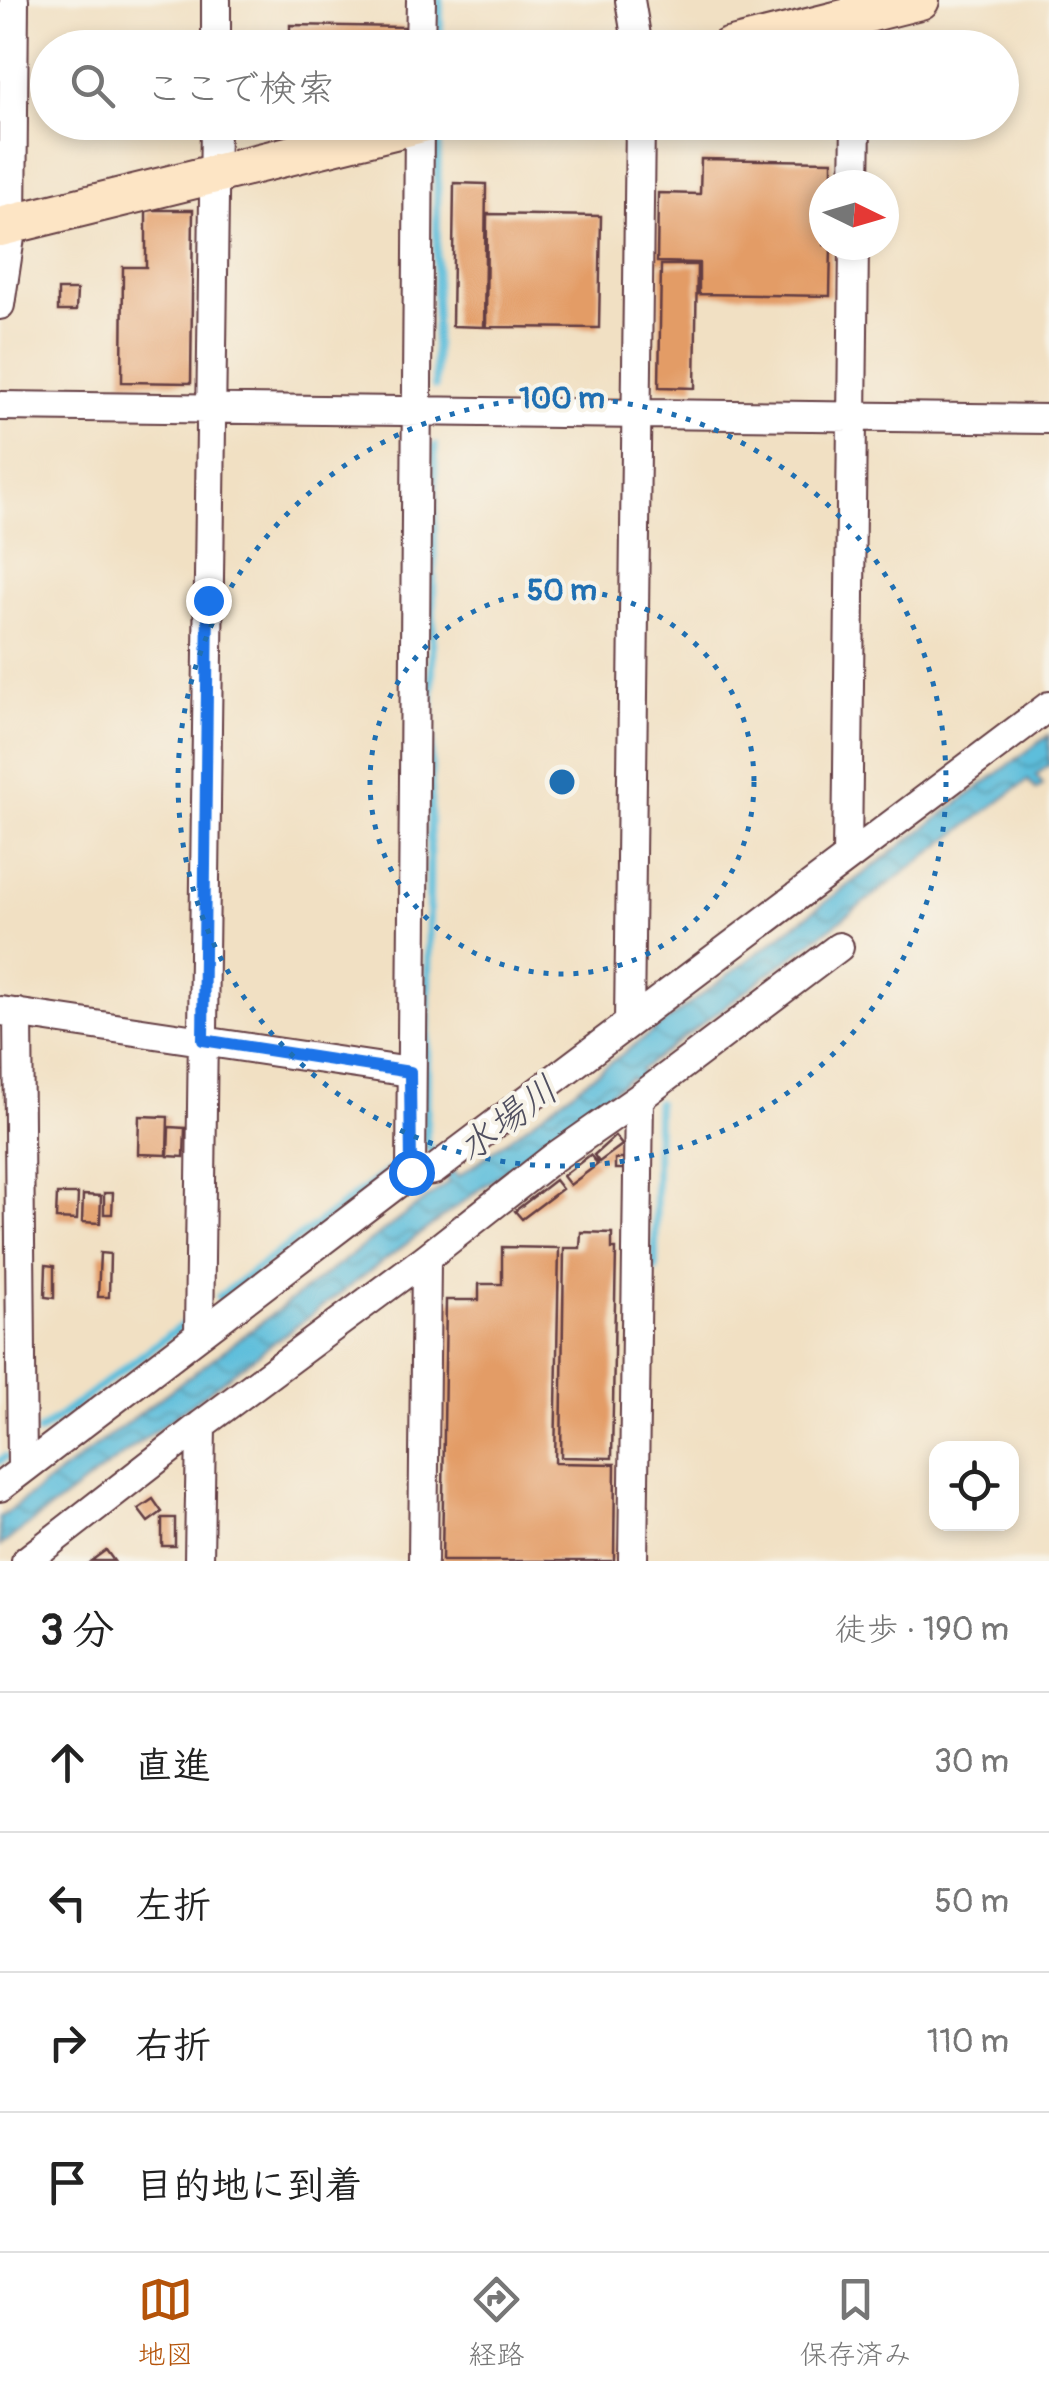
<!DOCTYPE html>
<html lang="ja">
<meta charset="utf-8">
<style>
body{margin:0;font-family:Pangolin,"Klee One",sans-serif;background:#f2f2f2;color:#222}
.controls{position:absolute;right:30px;bottom:30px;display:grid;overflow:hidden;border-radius:20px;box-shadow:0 5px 15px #0003}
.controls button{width:90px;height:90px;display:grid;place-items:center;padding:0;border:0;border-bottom:2px solid #e0e0e0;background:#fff;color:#222;font:50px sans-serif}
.compass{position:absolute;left:809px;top:170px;width:90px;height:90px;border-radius:50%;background:#fff;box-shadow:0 5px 15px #0003;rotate:95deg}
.stop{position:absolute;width:30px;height:30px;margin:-22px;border:8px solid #1a73e8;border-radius:50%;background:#fff}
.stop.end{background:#1a73e8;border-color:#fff;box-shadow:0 2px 10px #0008}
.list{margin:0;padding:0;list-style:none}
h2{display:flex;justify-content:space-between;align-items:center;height:130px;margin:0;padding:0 40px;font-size:42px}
h2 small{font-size:32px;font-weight:400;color:#767676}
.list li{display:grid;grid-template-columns:65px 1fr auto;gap:30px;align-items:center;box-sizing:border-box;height:140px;padding:0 40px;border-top:2px solid #e0e0e0}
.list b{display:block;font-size:38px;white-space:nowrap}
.list em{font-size:32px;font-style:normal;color:#767676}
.icon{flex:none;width:55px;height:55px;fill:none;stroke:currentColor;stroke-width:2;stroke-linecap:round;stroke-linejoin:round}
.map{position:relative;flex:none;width:1049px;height:1561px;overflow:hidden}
.search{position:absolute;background:#fff;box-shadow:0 5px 15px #0003;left:30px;right:30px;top:30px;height:110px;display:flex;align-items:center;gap:25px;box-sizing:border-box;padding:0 35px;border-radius:55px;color:#767676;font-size:38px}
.sheet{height:690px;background:#fff}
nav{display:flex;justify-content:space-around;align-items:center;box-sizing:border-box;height:140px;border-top:2px solid #e0e0e0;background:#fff;font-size:28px;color:#767676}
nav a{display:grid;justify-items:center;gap:5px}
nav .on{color:#b45309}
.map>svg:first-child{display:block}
</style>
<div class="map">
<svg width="1049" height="1561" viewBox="0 0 1049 1561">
<defs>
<pattern id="water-waves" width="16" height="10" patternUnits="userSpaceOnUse" patternTransform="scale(2.5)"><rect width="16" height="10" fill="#5dbedb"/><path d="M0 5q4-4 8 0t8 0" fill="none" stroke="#4f9ab2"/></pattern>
</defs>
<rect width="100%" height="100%" fill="#f7f3e8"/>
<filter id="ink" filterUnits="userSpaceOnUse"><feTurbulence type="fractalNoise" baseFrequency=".01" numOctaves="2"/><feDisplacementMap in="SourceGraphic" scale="20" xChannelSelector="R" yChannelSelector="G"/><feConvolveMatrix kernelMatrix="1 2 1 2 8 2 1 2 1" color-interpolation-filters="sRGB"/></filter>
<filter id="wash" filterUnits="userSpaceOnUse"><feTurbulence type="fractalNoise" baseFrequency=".0048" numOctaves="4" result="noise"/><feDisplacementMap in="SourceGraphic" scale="40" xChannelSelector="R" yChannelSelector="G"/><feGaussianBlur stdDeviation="2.25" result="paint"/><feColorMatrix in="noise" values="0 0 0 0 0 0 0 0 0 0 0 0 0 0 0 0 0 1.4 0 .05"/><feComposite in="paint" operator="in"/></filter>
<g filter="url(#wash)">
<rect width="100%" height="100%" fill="#f1e0c3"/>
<path fill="url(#water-waves)" stroke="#546e83" stroke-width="2.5" d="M1049 735V765L1036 775 1043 785 1036 790 1028 780 640 1070 644 1077 636 1083 631 1077 0 1546V1518L449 1182 446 1177 453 1171 458 1177Z"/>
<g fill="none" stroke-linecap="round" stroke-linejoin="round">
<path stroke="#5dbedb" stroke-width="8" d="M440 48V0
M435 386 438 141
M433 1152 426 1143 435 446
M655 1268 657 1103
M219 1297 395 1166
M39 1432 184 1324
M0 1461 5 1457"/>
</g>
<g id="blocks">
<path fill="#e39c66" d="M290 25 404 27 403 48H290Z
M701 159 832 161V185H824V245H831L830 296 699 294V263L657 262 658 193 700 194Z
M454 183 486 184 484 327 452 326Z
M146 210H193L191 383 122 382 123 267H146Z
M487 214 601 216 599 328 486 327Z
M661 265H697L695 388 659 387Z
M58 290H77L76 311H58Z
M139 1116 168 1117 167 1155 138 1154Z
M169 1127 185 1128 184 1157 168 1156Z
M615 1136 622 1145 599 1162 594 1155Z
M590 1155 598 1164 570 1185 563 1176Z
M615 1159H626V1169H615Z
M555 1180 562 1189 522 1219 515 1211Z
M104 1193H113L112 1214H104Z
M57 1194H78L77 1220 56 1219Z
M83 1195 101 1196 100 1223 82 1222Z
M581 1232 612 1233V1249H616L612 1458 561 1457 564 1248H580Z
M502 1247 559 1248 555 1463 615 1464 614 1561H442L446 1300H479V1284H502Z
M100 1253 110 1254 109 1297H98Z
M46 1265 54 1266V1298L45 1297Z
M153 1499 162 1512 148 1522 138 1509Z
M162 1518H175V1546H162Z
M106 1550 114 1561H91Z"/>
</g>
</g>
<g filter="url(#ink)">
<use href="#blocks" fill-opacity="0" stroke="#633c42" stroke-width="2.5"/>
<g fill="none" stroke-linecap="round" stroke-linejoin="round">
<g stroke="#633c42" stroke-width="32">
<path id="street" d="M630 0 638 48
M856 0 858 48
M216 48V0
M420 48 421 0
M855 185 856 122
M0 305 12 224 14 0
M0 406 1049 419
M847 858 854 245
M1 1011 410 1072
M18 1013 22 1470
M629 1022 640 122
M411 1173 419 122
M199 1334 215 122
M0 1487 411 1173 434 1170 1049 706
M26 1561 201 1425 426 1258 553 1158 639 1098 839 947
M199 1561 201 1425
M423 1561 426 1258
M633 1561 639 1098"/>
</g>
<g stroke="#633c42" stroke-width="42">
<path id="secondary" d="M728 48 920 0
M0 227 426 122"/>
</g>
<use href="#street" stroke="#fff" stroke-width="28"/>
<use href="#secondary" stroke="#fde5c5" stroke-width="38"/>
</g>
</g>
<g fill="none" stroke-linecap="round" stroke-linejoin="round" filter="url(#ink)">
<path stroke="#1a73e8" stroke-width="12" d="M208 600 203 1040 410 1072 411 1172"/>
</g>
<g fill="none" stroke="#1f6fb2" stroke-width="5" stroke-dasharray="5 10">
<circle cx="562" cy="782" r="192"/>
<circle cx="562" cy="782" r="384"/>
</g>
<g text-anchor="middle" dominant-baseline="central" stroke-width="8" stroke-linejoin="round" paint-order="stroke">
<g font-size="38" font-style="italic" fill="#504f60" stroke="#f7f3e8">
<text transform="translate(508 1119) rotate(-37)">水場川</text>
</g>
</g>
<circle cx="562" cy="782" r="15" fill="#1f6fb2" stroke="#f7f3e8" stroke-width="5"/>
<g font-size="30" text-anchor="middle" font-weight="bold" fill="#1f6fb2" stroke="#f7f3e8" stroke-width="8" stroke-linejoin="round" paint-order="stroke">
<text x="562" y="408">100 m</text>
<text x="562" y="600">50 m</text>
</g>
</svg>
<div class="controls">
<button><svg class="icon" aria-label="locate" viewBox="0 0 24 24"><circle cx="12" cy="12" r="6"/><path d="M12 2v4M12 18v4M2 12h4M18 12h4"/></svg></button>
</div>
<svg class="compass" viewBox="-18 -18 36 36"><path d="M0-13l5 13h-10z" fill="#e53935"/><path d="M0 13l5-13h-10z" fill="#767676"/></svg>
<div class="stop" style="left:411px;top:1172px"></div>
<div class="stop end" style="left:208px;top:600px"></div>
<div class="search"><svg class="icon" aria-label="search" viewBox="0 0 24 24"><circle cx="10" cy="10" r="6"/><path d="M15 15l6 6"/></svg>ここで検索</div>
</div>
<section class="sheet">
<h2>3 分<small>徒歩 · 190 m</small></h2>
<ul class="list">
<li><svg class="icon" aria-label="ahead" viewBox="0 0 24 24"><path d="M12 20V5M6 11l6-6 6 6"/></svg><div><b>直進</b></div><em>30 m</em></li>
<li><svg class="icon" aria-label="left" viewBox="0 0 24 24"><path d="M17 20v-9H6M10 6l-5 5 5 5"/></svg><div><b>左折</b></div><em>50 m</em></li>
<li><svg class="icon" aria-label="right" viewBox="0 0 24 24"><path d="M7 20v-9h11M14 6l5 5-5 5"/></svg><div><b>右折</b></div><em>110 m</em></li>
<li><svg class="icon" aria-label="arrive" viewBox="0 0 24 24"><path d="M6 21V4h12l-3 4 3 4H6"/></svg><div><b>目的地に到着</b></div></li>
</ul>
</section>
<nav>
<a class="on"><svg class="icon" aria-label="map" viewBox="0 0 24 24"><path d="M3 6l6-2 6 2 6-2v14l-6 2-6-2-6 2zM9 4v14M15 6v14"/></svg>地図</a>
<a><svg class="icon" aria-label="directions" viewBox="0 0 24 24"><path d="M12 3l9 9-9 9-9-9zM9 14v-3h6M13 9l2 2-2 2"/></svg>経路</a>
<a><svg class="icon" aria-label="saved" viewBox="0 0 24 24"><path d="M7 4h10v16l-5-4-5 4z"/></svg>保存済み</a>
</nav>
